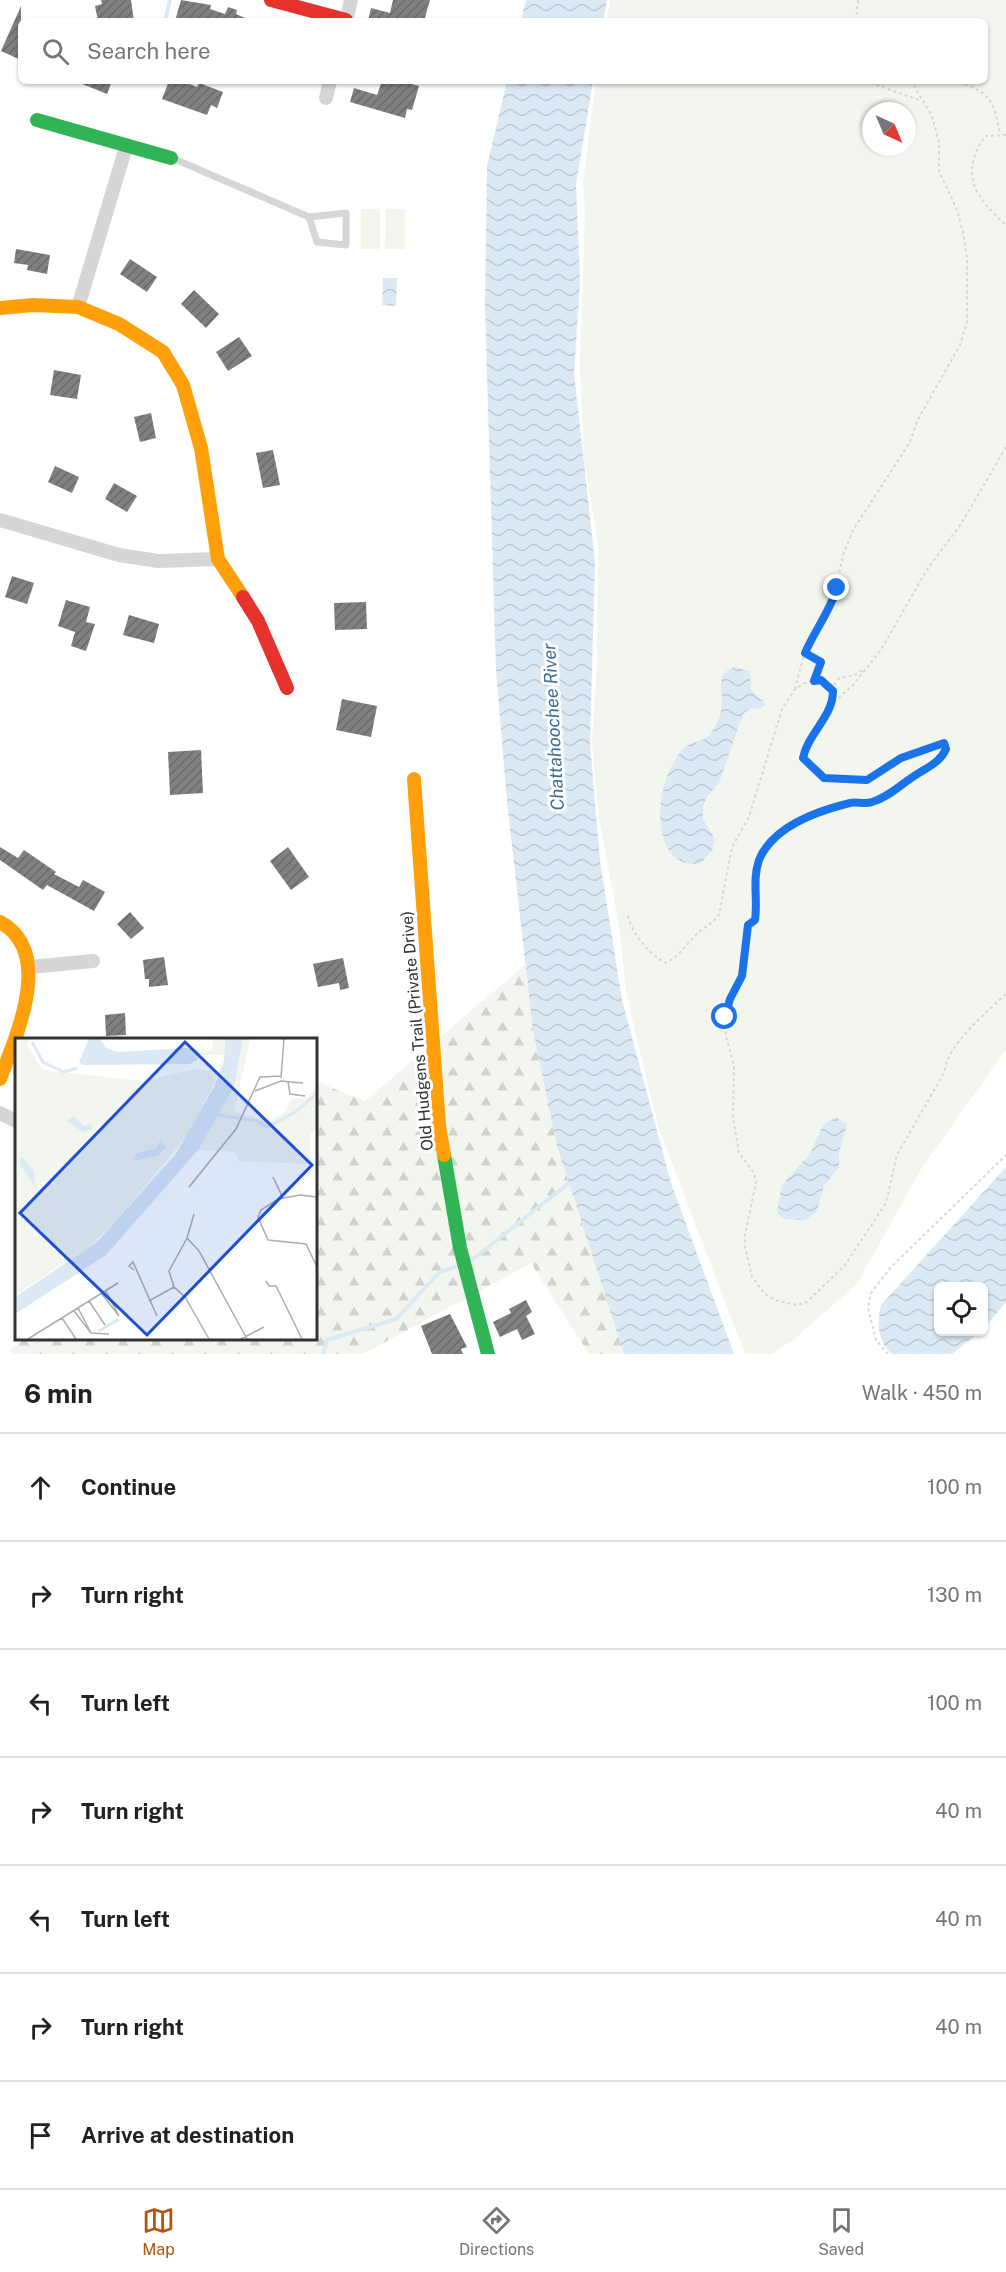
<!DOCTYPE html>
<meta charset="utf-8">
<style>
body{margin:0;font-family:"Public Sans",sans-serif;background:#f2f2f2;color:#202124}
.controls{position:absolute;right:18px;bottom:18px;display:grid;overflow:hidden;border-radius:9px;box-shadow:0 2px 4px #0004}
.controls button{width:54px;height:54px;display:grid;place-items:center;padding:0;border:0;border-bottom:2px solid #e0e0e0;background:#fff;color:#202124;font:30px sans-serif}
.compass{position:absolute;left:862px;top:102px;width:54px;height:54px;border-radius:50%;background:#fff;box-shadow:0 2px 4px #0004;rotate:136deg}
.stop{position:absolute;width:18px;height:18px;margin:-14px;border:4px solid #1a73e8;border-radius:50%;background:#fff}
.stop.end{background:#1a73e8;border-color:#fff;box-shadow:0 2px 6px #0008}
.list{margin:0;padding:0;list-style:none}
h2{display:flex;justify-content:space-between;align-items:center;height:78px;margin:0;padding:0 24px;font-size:26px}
h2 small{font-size:20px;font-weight:400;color:#757577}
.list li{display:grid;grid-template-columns:39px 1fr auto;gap:18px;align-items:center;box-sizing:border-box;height:108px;padding:0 24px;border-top:2px solid #e0e0e0}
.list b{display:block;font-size:22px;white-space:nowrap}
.list em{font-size:20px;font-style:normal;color:#757577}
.icon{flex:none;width:33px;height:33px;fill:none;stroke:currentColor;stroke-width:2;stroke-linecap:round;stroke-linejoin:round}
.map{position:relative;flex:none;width:1006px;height:1354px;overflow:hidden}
.search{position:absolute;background:#fff;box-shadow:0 2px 4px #0004;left:18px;right:18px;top:18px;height:66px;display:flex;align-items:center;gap:15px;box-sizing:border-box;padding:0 21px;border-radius:9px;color:#757577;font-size:22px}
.sheet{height:834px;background:#fff}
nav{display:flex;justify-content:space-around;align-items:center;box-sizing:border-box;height:84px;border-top:2px solid #e0e0e0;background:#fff;font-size:16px;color:#757577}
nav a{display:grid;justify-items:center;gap:3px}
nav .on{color:#b45309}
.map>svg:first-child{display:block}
</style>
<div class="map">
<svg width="1006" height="1354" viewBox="0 0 1006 1354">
<defs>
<pattern id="forest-firs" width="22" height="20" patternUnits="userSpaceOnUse" patternTransform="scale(1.5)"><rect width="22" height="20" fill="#f2f6ee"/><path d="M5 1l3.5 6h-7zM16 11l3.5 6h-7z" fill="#d0d3cd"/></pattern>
<pattern id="water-waves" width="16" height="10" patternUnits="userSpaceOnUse" patternTransform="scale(1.5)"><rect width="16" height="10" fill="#dbe9f4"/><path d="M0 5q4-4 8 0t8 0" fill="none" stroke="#bcc8d2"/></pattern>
<pattern id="building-hatch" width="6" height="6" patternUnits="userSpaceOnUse" patternTransform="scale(1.5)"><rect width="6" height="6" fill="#808080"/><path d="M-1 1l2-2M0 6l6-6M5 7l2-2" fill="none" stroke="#696969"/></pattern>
</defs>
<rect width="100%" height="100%" fill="#fff"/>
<path fill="#f2f6ee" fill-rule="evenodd" d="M610 0H1006V1049L920 1171 857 1284 793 1340 772 1354H745L658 1126 627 997 619 926 598 812 592 741 597 668 598 542 584 460 580 367 585 210 583 183 596 81H985V21H607ZM871 111H907V147H871Z
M361 209H380V249H361Z
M386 209H405V249H385Z"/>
<path fill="url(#forest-firs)" d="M525 965 533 1031 557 1146 624 1354H589L531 1263 363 1354H12L9 1351 25 1338H315V1081L365 1101Z"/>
<path fill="url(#water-waves)" d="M526 0H607L603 21H521Z
M507 81H593L576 184 580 283 574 373 595 562 590 744 600 861 622 1000 671 1183 734 1354H624L557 1146 533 1031 507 801 496 671 485 306 487 166Z
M383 278H397L396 306 382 305Z
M735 667 750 671 751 690 766 704 762 708 749 709 743 714 719 783 707 797 703 806V819L715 839 713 849 701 863C658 872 655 810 665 783 668 772 675 759 682 750 690 740 705 744 712 731 717 724 721 714 722 705 723 690 715 672 735 667Z
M836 1117 847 1124 839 1153V1167L824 1186 817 1211 806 1220 783 1219 777 1213 782 1185 809 1155 823 1125Z
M1006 1167V1302L984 1328V1286H938V1332H980L952 1354H892C877 1341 877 1323 881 1305Z"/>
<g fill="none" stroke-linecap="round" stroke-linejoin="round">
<path stroke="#dbe9f4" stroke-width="4" d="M165 21 170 0
M468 1263 569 1183 573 1184
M323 1354 327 1340 396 1319 440 1272 458 1266"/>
</g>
<path fill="url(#building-hatch)" d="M101 0H131L134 21H98L95 6 102 4Z
M181 0 211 5 210 9 225 14 228 7 237 10 236 14 252 21H175Z
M393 0H430L424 21H368L371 8 390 13Z
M21 6V60L1 51Z
M75 81H112L107 94Z
M169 81H182L197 87 199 83 223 92 217 108 211 105 207 115 162 99Z
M382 81H401L419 86 412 110 407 109 405 118 350 102 354 88 377 95Z
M16 249 50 255 47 274 27 270 28 265 14 263Z
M130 259 157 277 147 292 120 274Z
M194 290 219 314 206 328 181 304Z
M239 337 252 356 228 371 216 352Z
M54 370 81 375 77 399 50 395Z
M151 413 156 438 140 442 134 417Z
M273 450 280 485 263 488 256 453Z
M55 466 79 477 72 493 48 482Z
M114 483 137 496 127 512 105 499Z
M12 576 34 583 27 604 5 597Z
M66 600 90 607 86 622 95 624 86 651 71 646 75 632 58 626Z
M366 602 367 629 335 630 334 603Z
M129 615 159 624 154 643 123 635Z
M342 699 377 706 371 737 336 730Z
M201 750 203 793 170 795 168 752Z
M0 847 18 858 24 850 56 872 54 874 79 887 83 880 105 892 94 911 47 885 43 890 0 860Z
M288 847 309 877 291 890 270 861Z
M130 912 144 928 131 939 117 924Z
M164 957 168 985 149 987V979H145L143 960Z
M343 958 349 988 340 990 339 983 318 987 313 964Z
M125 1013 126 1035 106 1036 105 1015Z
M526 1300 532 1312 526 1316 535 1334 522 1340 517 1329 500 1337 493 1322 511 1313 509 1309Z
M450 1314 467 1347 461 1349 463 1354H432L421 1326Z"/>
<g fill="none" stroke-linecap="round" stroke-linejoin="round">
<path stroke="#d6d6d6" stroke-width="2" stroke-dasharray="3 3" stroke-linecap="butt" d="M856 21 858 0
M865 81 919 100
M953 81C989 91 994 98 1000 135
M1006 135 985 136C959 175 975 197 1006 225
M1006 447 961 524 926 571 881 650 853 685 833 703 806 743 803 758C851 816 891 752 944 743L946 749 943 756 872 802C864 803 856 801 850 803 817 812 768 827 758 865 753 883 757 902 755 920L748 925 742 977 731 999 725 1017 726 1036 734 1066 733 1117 739 1153 753 1172 756 1182 745 1235V1247L752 1277 765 1294 778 1301 797 1305 807 1302 845 1265 886 1203 897 1155 945 1071C945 1047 988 1011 1006 994
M805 653 821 662 814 681
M795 689 803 658 815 628 833 602 843 555 853 530 910 442 917 421 960 345 967 322V259L963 232 957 210 939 171V142L932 116 911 81
M831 690 838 679 854 675 865 669
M628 916C633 936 648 952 665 963 679 957 686 945 697 934 704 927 712 924 719 915L732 847 749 817 782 709 795 689 807 682 821 680 833 691V703
M888 1354 876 1340 868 1308 871 1293 891 1267 1006 1155"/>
<path stroke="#d6d6d6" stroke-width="7" d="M172 158 309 217 317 242 346 245V213L309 217"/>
<path stroke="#d6d6d6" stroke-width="14" d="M346 21 351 0
M326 98 330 81
M78 307 126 147
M0 520 119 555 158 561 218 559
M30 967 93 961
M0 1113 16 1121"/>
<path stroke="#30b455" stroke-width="14" d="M37 120 171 158
M444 1155 460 1248 488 1354"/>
<path stroke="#ff9f0a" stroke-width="14" d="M0 308 33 305 78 307 119 324 163 352 183 385 201 448 218 559 243 597
M414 779 439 1126 444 1155
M0 922C55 952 16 1036 0 1079"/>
<path stroke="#e5322d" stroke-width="14" d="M271 0 346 20
M243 597 258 621 287 688"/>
</g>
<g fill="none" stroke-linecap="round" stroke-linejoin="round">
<path stroke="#1a73e8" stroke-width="8" d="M725 1017 730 999 742 976 748 925 755 920C758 900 752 880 759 860 773 826 817 811 850 803 857 801 864 805 872 802 890 797 903 782 919 773 930 766 940 762 946 749L944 743 901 758 867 780 824 778 803 758C808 733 833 717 833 691L821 680 814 681 821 662 805 653C815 630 830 611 837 588"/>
</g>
<g text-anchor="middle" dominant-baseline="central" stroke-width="6" stroke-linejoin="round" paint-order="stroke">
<g font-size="16" fill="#323232" stroke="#fff">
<text transform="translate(417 1031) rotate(-95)">Old Hudgens Trail (Private Drive)</text>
</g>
<g font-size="18" font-style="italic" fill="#3b6d99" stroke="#fff">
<text transform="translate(553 727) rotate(-93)">Chattahoochee River</text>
</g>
</g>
<g transform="translate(15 1038)">
<rect width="302" height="302" fill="#fff"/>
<path d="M0 1H15L12 7 27 32 130 43 180 31 204 34 174 95 103 180 72 210 0 257Z" fill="#f2f6ee"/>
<path d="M198 1H210L209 17H185L183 11 197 13ZM228 1H235L219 74 254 83 270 74 276 61 292 60 301 49V91L295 96V126L224 123 220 114 183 112 219 49Z" fill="#f2f6ee"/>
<path d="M74 1H85L91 10 103 14 173 10 183 12 184 20 175 26 68 27 64 24ZM210 1H228L219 49 183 112 91 217 0 276V259L82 204 161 116 199 49 209 23ZM59 78 69 88 76 86 77 91 68 94 52 83ZM145 103 151 109 144 117 119 123 121 115 141 110ZM8 120 19 133 20 148 5 127V120Z" fill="#dbe9f4"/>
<path fill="none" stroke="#dbe9f4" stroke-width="3" d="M17 4 28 24 49 34 62 30M203 77 242 83 253 89 282 73 302 55M84 293 104 281"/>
<path fill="none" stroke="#adadad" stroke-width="1.5" d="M266 40 269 1M273 44 275 56 290 58M240 53 266 43 288 45M258 139 268 160M174 149 221 91 245 39 266 38M302 159 285 157 263 161 246 172 243 179 253 202 291 206 302 229M179 176 172 200 154 233 159 249 170 259 194 301M172 200 184 213 232 301M119 232 114 228 118 224 142 278M251 243 254 248H261L287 301M86 255 104 278 91 253M74 263 90 287M134 263 159 249M59 273 76 295 63 270M47 280 61 301M76 295 94 296M13 301 103 245M226 301 249 289"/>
<path fill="#1d4ed8" fill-opacity="0.15" stroke="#1d4ed8" stroke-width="3" d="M170 4 297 127 132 297 5 175Z"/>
<rect width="302" height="302" fill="none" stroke="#323232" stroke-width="3"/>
</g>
</svg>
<div class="controls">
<button><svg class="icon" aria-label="locate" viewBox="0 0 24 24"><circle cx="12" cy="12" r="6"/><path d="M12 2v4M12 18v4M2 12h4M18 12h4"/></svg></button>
</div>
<svg class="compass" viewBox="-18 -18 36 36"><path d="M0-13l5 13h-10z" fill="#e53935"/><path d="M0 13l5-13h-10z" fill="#757577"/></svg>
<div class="stop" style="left:725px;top:1017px"></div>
<div class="stop end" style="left:837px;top:588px"></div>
<div class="search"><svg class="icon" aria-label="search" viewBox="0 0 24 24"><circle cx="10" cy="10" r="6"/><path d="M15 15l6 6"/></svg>Search here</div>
</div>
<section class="sheet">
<h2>6 min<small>Walk · 450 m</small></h2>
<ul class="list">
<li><svg class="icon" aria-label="ahead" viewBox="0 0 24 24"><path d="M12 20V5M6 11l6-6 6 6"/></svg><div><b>Continue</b></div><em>100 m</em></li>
<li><svg class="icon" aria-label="right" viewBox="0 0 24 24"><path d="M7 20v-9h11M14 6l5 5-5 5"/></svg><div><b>Turn right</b></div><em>130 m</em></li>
<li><svg class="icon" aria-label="left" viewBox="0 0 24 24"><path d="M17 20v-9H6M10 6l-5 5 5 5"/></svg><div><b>Turn left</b></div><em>100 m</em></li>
<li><svg class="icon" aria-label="right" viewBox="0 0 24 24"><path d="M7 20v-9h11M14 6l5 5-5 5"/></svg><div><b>Turn right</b></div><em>40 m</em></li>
<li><svg class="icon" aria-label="left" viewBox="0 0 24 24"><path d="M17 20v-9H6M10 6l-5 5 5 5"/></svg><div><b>Turn left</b></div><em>40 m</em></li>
<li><svg class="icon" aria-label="right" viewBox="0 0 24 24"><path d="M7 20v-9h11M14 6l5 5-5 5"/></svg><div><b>Turn right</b></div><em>40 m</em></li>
<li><svg class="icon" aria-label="arrive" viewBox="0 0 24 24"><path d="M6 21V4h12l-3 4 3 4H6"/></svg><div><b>Arrive at destination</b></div></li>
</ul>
</section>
<nav>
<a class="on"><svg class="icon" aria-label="map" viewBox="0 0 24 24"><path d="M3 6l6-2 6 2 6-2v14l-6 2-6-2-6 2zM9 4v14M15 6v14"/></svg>Map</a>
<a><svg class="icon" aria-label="directions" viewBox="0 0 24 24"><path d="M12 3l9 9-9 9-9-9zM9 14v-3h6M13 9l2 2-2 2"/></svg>Directions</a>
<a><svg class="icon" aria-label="saved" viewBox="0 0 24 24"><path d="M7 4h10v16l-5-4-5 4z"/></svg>Saved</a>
</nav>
